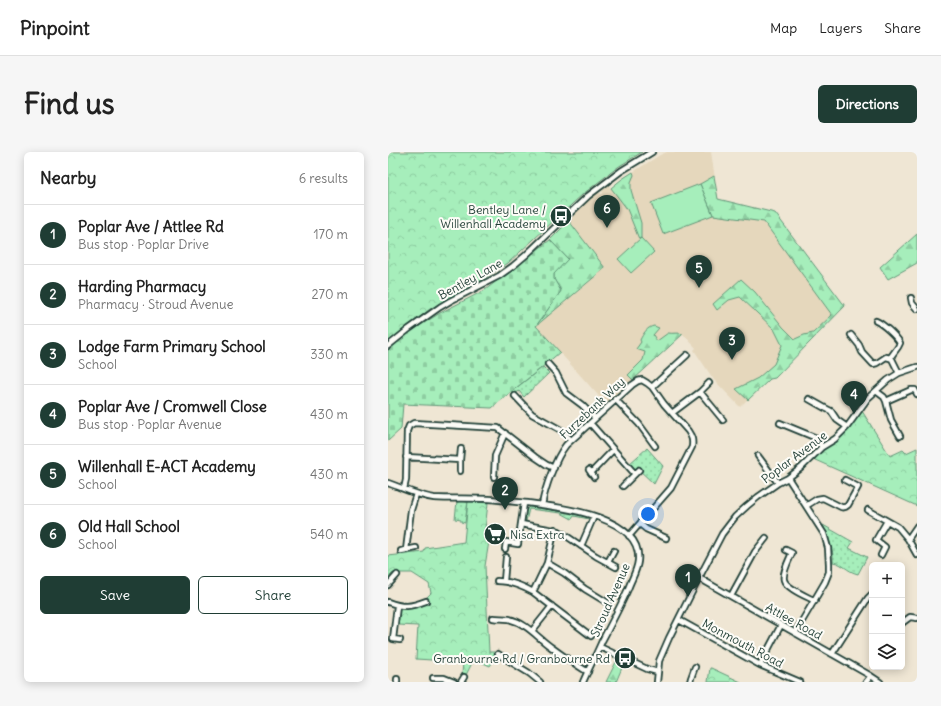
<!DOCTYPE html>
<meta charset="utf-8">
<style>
body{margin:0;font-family:Delius,sans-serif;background:#f6f6f6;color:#222}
.controls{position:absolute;right:12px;bottom:12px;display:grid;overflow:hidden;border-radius:6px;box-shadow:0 2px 10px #0003}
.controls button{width:36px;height:36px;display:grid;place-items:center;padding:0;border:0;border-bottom:1px solid #e0e0e0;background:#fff;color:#222;font:20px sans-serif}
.you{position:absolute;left:260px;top:362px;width:14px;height:14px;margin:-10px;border:3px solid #fff;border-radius:50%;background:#1a73e8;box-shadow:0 0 0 6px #1a73e833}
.badge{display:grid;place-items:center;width:26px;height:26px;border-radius:50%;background:#1f3d34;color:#fff;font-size:13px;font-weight:700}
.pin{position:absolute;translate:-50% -33px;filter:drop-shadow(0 1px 2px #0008)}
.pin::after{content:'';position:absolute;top:21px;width:14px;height:12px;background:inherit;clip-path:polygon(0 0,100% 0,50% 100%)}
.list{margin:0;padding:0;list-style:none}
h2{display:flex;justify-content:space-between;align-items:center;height:52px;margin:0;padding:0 16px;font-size:17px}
h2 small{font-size:13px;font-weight:400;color:#767676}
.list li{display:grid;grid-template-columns:26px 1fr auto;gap:12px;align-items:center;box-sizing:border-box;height:60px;padding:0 16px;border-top:1px solid #e0e0e0}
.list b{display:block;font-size:15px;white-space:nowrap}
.list p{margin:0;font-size:13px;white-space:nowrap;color:#767676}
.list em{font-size:13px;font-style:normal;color:#767676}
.actions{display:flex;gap:8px;padding:12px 16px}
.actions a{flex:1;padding:9px 0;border:1px solid #1f3d34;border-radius:6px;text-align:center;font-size:14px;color:#1f3d34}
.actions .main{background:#1f3d34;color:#fff}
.icon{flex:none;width:22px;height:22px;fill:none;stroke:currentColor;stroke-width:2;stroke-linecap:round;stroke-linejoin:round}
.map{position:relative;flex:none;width:529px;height:530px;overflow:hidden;border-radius:6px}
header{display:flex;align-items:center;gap:24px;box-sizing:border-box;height:56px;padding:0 20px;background:#fff;border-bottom:1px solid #e0e0e0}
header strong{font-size:19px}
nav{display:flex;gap:22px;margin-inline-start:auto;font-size:14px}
.intro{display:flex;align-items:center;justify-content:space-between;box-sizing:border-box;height:96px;padding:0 24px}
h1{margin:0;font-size:28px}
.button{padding:10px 18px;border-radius:6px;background:#1f3d34;color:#fff;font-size:14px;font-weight:700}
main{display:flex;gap:24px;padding:0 24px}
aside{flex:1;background:#fff;border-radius:6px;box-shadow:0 2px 10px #0003}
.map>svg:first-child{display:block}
</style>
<header>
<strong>Pinpoint</strong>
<nav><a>Map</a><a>Layers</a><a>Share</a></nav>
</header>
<div class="intro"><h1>Find us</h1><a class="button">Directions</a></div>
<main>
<aside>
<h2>Nearby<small>6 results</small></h2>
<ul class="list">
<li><span class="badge">1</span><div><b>Poplar Ave / Attlee Rd</b><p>Bus stop · Poplar Drive</p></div><em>170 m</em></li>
<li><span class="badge">2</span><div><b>Harding Pharmacy</b><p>Pharmacy · Stroud Avenue</p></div><em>270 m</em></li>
<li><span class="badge">3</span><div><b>Lodge Farm Primary School</b><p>School</p></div><em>330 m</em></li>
<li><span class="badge">4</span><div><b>Poplar Ave / Cromwell Close</b><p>Bus stop · Poplar Avenue</p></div><em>430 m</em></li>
<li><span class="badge">5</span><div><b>Willenhall E-ACT Academy</b><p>School</p></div><em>430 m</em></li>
<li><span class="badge">6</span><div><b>Old Hall School</b><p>School</p></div><em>540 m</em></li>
</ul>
<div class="actions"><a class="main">Save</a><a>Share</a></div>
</aside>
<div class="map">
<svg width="529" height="530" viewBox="0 0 529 530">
<defs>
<pattern id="grass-dots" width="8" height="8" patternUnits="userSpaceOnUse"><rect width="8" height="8" fill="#a6eebb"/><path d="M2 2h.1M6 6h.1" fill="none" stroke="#8ecda1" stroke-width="1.8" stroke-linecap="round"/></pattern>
<pattern id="forest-firs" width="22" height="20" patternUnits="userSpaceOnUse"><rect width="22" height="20" fill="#a6eebb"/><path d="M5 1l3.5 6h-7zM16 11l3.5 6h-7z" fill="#8ecda1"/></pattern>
<pattern id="cemetery-stones" width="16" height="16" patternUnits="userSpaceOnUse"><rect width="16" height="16" fill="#a6eebb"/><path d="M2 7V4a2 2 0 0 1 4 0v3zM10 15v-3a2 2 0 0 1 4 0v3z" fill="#8ecda1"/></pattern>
<pattern id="park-crowns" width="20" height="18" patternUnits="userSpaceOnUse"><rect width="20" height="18" fill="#a6eebb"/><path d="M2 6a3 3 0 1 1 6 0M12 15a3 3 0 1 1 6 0" fill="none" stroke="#8ecda1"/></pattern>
</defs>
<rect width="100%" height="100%" fill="#efe6d4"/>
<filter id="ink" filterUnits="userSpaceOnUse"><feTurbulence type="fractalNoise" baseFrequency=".025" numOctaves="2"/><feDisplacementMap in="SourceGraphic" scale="8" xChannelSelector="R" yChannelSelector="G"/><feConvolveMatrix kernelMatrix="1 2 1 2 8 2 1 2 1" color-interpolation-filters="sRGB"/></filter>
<g filter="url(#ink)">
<path fill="#e5d7bc" d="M279 0H323L330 47 378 66 444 163 407 199 352 255 328 230 326 228 306 198 308 196 295 182 218 252 148 174 217 116 181 69 183 64 184 65 206 42 211 41 214 42 215 41 214 39 220 33 223 36 234 27 272 3Z"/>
<path fill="url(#grass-dots)" stroke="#629678" d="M155 215 161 221 136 245 131 239 126 243 123 240Z
M259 296 275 314 266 332 249 316 247 318 241 312Z
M69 349H80L77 371 73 370V368L67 367Z
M141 355 171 359 199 365 201 367 186 364 184 367 173 361 141 357 138 369C136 365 137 358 141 355Z
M435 373 465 390 461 396 479 405 470 422C458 419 456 412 445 410 446 397 440 385 435 373Z"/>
<path fill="url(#forest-firs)" stroke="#629678" d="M245 20 246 23 243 30V38L253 71V86L251 87 239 57 223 36 234 27Z
M326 24 330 47 387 61 457 154 387 226 382 227 360 248 348 237 370 226 386 212 394 193 386 177 352 145 341 148 329 158 325 152 353 127 367 140 395 175 407 187 416 183 425 181 444 163 376 70 325 63 312 32Z
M181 69 217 116 148 174 173 139 166 127V121L180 107 162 88Z
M529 82V111L500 127 492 115Z
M266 174 271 176 265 183 269 189 280 181C285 182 290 180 295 182L245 228 240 223 255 208 257 200 248 197 253 190 252 188C255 182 259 175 266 174Z
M229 508 236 511 228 530H218Z"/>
<path fill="url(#cemetery-stones)" stroke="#629678" d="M162 88 180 107 166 122V127L173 139 148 174 172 200C150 220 126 236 104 256L15 252 13 277 0 289V197L9 188 52 161 97 138Z"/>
<path fill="url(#park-crowns)" stroke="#629678" d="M0 0H254L230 15 195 42 120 111 94 128 42 157 0 190Z
M474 259 502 304 515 298 518 301 529 296V354L425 307 428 302 462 274Z
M80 349 100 351 97 377H103L97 414 101 500H110L109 504 102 514 86 507 77 525 74 522 75 510 28 507 30 474 10 473 12 456 27 455 41 451 38 446 43 441 41 432 24 421H5L2 424 3 427 0 431V404L36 400 37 396 76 390Z
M322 516H323L353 530H320Z"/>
<path fill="#a6eebb" stroke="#629678" d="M312 32 325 63 275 82 263 51Z
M253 86 266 100 243 121 230 107Z"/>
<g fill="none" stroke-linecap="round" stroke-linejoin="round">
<g stroke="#1f3d34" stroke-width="8">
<path id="minor" d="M523 146 524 151 529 157
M463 183 471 193 474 200 485 212 489 211 498 205 502 206 510 195 512 191C508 184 495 172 488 169
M0 194 21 177 52 155 62 149 111 124 125 114 138 103 200 44 233 19 264 0
M502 206 504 207 511 221
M160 212 168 221 178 241 194 253 207 266
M264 235 299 203
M488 239 496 245 498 249
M312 240 321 231
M127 244 144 262 173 278 183 288
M227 247 251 272 267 294
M421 247 437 256 443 259 449 268 459 275
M284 261 312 240 335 268
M202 271 247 322
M392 271 426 285 429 288 434 295
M512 284 503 268 498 249 523 238H527L529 242
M370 304 390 331
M18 305 72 308V319
M72 308 73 297
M201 318 206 325
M203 321 225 298
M106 325 107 304 117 281
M400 326 436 382 440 396 441 412V420L437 430 407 481
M0 331C15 336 30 344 46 346 64 347 82 346 101 347 114 348 127 350 140 351 171 355 255 364 250 409 249 419 243 428 240 437 232 455 223 472 214 489 208 503 201 516 195 530
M235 334 251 318
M16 337 18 328 19 279 21 274 26 271 110 276 147 305 159 313 166 316
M154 353C157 336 167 307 178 293L244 233 250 229 254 228 259 231 264 235 276 252 300 279C304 285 305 288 304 295L283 336 241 384
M418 354 429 347 435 346 453 355C456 356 458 355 460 353L470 335 457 328
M480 358 510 375 520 387 529 403
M133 372 171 379 208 404 228 415
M252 372 258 377 278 386
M520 387 529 374
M193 394 206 364
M117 397 118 390 130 392 136 351
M18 398 23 358 28 342
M398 398 404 401C401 408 394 421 396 428 398 436 420 445 427 449
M13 399 28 396
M493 403 497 395 488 388 499 369
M220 410 226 399
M159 411 176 421 197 437 220 451
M311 426 483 524 492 530
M109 429C121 429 134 434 145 440L203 484
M116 429 118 405
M0 433 9 423
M145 440 159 411 167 377
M343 444 367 400 378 386
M0 450C16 456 22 455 38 449
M9 454 5 487 12 488
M105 466C110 467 116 466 121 467 138 471 149 485 163 495 175 504 187 512 200 520
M291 468 372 513 412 530
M514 471 522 465 529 466
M144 479 164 454
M212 495 259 517 270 520
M110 502 141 521 152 530
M444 502 480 446 484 442
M372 513 393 473
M45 526H56L66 530
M9 530V527
M73 530 76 525
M269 530 270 520 271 509 281 486 311 426 334 382 347 365 359 354 370 345 390 331 400 326 413 316 434 295 447 287 459 275 480 246 500 228 511 221 529 215
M302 530 303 526 307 515
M478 530 483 524"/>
</g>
<use href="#minor" stroke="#fdfcf7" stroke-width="4.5"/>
</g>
</g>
<defs>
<g id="bus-disc" transform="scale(1.15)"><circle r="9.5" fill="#1f3d34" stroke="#fdfcf7"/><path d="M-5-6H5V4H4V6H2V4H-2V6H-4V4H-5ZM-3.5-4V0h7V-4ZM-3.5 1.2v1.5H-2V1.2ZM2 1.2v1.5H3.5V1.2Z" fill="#fff"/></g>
<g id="supermarket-disc" transform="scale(1.15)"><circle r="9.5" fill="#1f3d34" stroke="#fdfcf7"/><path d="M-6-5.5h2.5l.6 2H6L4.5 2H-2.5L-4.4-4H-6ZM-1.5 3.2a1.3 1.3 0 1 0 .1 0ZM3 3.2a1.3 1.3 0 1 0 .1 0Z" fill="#fff"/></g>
</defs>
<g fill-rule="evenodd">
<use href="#bus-disc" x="173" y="64"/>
<use href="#supermarket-disc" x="107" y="382"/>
<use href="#bus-disc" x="237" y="506"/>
</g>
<g text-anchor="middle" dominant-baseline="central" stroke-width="4" stroke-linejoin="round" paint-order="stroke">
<g font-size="12" fill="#1f3d34" stroke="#fdfcf7" text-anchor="end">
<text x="158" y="57">Bentley Lane /<tspan x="158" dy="14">Willenhall Academy</tspan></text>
<text x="122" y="382" text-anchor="start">Nisa Extra</text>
<text x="222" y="506">Granbourne Rd / Granbourne Rd</text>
</g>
<g font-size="12" fill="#1f3d34" stroke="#fdfcf7">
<text transform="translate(82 127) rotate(-29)">Bentley Lane</text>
<text transform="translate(204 256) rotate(-43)">Furzebank Way</text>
<text transform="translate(406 305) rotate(-37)">Poplar Avenue</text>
<text transform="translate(222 448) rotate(-66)">Stroud Avenue</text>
<text transform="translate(406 469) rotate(29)">Attlee Road</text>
<text transform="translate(355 491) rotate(28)">Monmouth Road</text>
</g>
</g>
</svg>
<div class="controls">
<button>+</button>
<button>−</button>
<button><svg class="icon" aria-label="layers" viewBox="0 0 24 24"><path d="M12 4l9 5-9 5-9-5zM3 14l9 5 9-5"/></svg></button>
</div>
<div class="you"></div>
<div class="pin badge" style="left:300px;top:445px">1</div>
<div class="pin badge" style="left:117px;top:358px">2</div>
<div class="pin badge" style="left:344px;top:208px">3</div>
<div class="pin badge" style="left:466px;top:262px">4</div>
<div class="pin badge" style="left:311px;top:136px">5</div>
<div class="pin badge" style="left:219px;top:76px">6</div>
</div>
</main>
